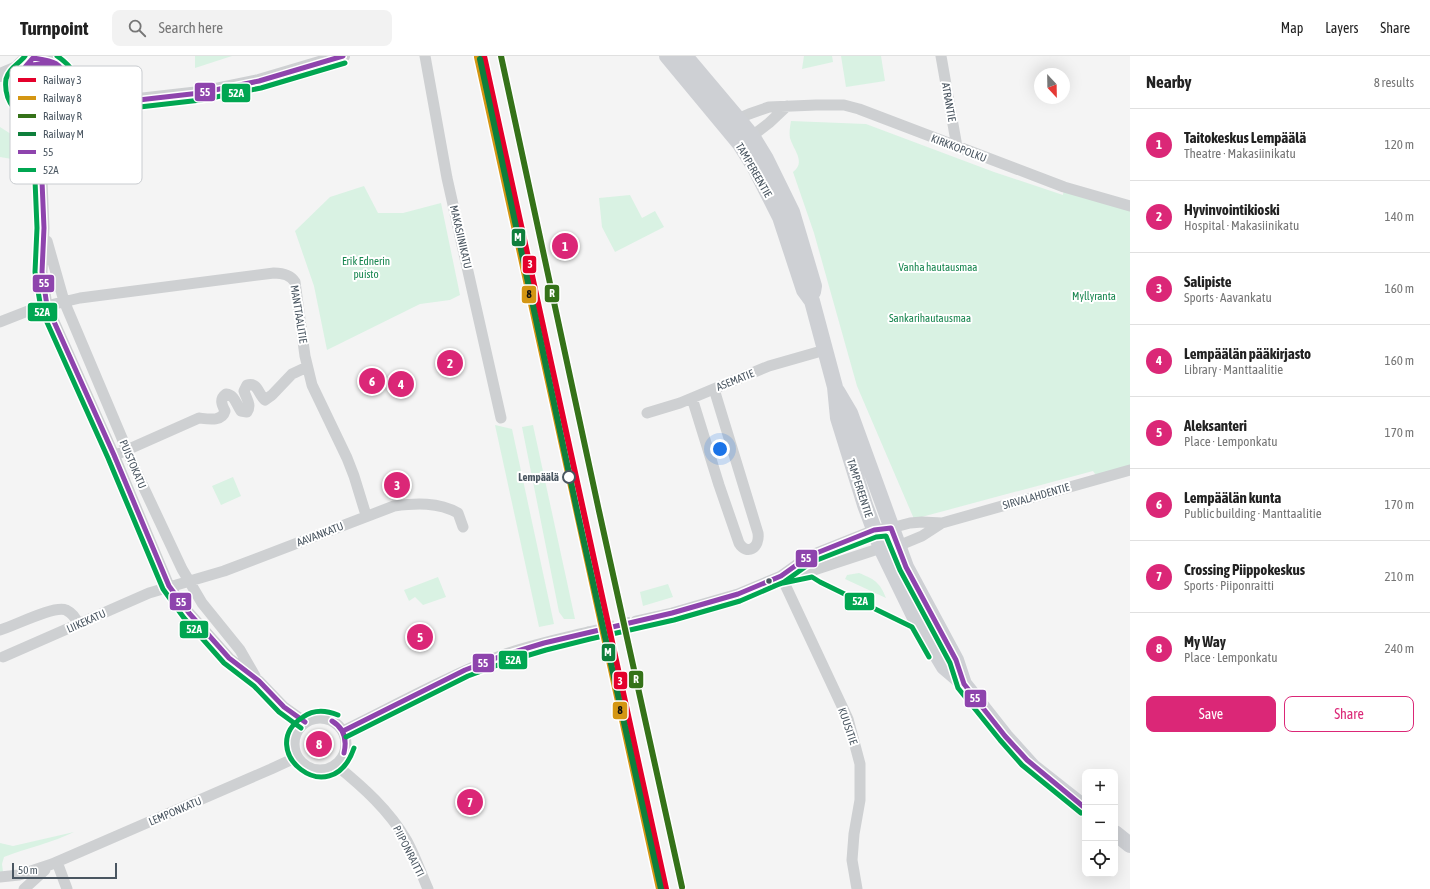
<!DOCTYPE html>
<meta charset="utf-8">
<style>
body{margin:0;font-family:"Asap Condensed",sans-serif;background:#f2f2f2;color:#222}
.controls{position:absolute;right:12px;bottom:12px;display:grid;overflow:hidden;border-radius:8px;box-shadow:0 4px 16px #0002}
.controls button{width:36px;height:36px;display:grid;place-items:center;padding:0;border:0;border-bottom:1px solid #e0e0e0;background:#fff;color:#222;font:20px sans-serif}
.compass{position:absolute;left:1034px;top:12px;width:36px;height:36px;border-radius:50%;background:#fff;box-shadow:0 4px 16px #0002;rotate:158deg}
.scale{position:absolute;left:12px;bottom:10px;width:105px;box-sizing:border-box;padding-left:4px;border:2px solid #4a5661;border-top:0;font-size:11px;line-height:14px;white-space:nowrap;color:#4a5661;-webkit-text-stroke:3px #fff;paint-order:stroke}
.you{position:absolute;left:720px;top:393px;width:14px;height:14px;margin:-10px;border:3px solid #fff;border-radius:50%;background:#1a73e8;box-shadow:0 0 0 6px #1a73e833}
.badge{display:grid;place-items:center;width:26px;height:26px;border-radius:50%;background:#db2777;color:#fff;font-size:13px;font-weight:700}
.pin{position:absolute;translate:-50% -50%;border:2px solid #fff;box-shadow:0 1px 4px #0006}
.list{margin:0;padding:0;list-style:none}
h2{display:flex;justify-content:space-between;align-items:center;height:52px;margin:0;padding:0 16px;font-size:17px}
h2 small{font-size:13px;font-weight:400;color:#767676}
.list li{display:grid;grid-template-columns:26px 1fr auto;gap:12px;align-items:center;box-sizing:border-box;height:72px;padding:0 16px;border-top:1px solid #e0e0e0}
.list b{display:block;font-size:15px;white-space:nowrap}
.list p{margin:0;font-size:13px;white-space:nowrap;color:#767676}
.list em{font-size:13px;font-style:normal;color:#767676}
.actions{display:flex;gap:8px;padding:12px 16px}
.actions a{flex:1;padding:9px 0;border:1px solid #db2777;border-radius:8px;text-align:center;font-size:14px;color:#db2777}
.actions .main{background:#db2777;color:#fff}
.icon{flex:none;width:22px;height:22px;fill:none;stroke:currentColor;stroke-width:2;stroke-linecap:round;stroke-linejoin:round}
.map{position:relative;flex:none;width:1130px;height:833px;overflow:hidden}
header{display:flex;align-items:center;gap:24px;box-sizing:border-box;height:56px;padding:0 20px;background:#fff;border-bottom:1px solid #e0e0e0}
header strong{font-size:19px}
nav{display:flex;gap:22px;margin-inline-start:auto;font-size:14px}
.search{width:280px;height:36px;background:#f2f2f2;display:flex;align-items:center;gap:10px;box-sizing:border-box;padding:0 14px;border-radius:8px;color:#767676;font-size:15px}
main{display:flex}
aside{flex:1;background:#fff}
.map>svg:first-child{display:block}
</style>
<header>
<strong>Turnpoint</strong>
<div class="search"><svg class="icon" aria-label="search" viewBox="0 0 24 24"><circle cx="10" cy="10" r="6"/><path d="M15 15l6 6"/></svg>Search here</div>
<nav><a>Map</a><a>Layers</a><a>Share</a></nav>
</header>
<main>
<div class="map">
<svg width="1130" height="833" viewBox="0 0 1130 833">
<rect width="100%" height="100%" fill="#f4f4f4"/>
<path fill="#d9f2e3" d="M195 0H232L195 12Z
M804 0H832L833 6 802 13Z
M841 0H881L885 25 846 31Z
M791 65 866 68 994 116 1063 139 1064 131 1130 150V414L1098 422 1093 415 914 463 857 330 814 177 793 116C806 106 794 95 790 82 789 77 790 71 791 65Z
M0 71 14 80 18 104 0 101Z
M364 130 378 157H403L441 147 460 239 450 244 420 248 327 294 314 230 295 175 330 141Z
M630 139 642 162 655 155 664 171 615 196 602 171 599 142Z
M495 369 512 373 554 568 539 571Z
M533 369 575 563H564L559 556 522 371Z
M233 421 241 440 221 449 212 430Z
M859 517C874 523 880 526 886 542L845 523 847 519Z
M438 521 446 541 423 549 415 541 409 545 404 534Z
M668 528 673 541 643 550 640 536Z
M74 776C52 787 27 792 4 801L2 808 3 816H0V787L13 790Z"/>
<g fill="none" stroke-linecap="round" stroke-linejoin="round">
<path stroke="#d2d4d7" stroke-width="11" stroke-dasharray="11 5.5" stroke-linecap="butt" d="M588 576 636 565"/>
<path stroke="#ced0d2" stroke-width="11" d="M56 0 58 6
M425 0 447 122 501 362
M941 0 957 91
M24 6 28 0
M21 52 28 71 41 121
M56 56 47 75 42 125 44 172 42 216 47 250 114 399 169 530 189 557 229 602 259 625 284 651 305 666
M733 65 749 58 769 51 816 49H844L859 53 1064 131 1130 150
M748 83 769 67 787 50
M47 185 64 245 135 413 182 513 202 547 240 594 255 620
M0 266 33 253 80 242 274 217C282 217 290 218 295 226L305 300 312 329 347 402 354 420 366 459
M692 342 719 429 739 487C747 500 760 492 758 477L714 333
M647 357 680 347 769 310 825 294
M120 397 199 362C208 363 222 366 225 355 222 349 219 343 226 338 235 339 236 348 241 355L247 356C252 349 246 342 244 335L247 329C258 326 258 338 265 344L272 339 292 318 307 311
M781 520 814 514 881 492 898 490 922 480 942 467 1130 414
M781 520 848 663 860 708V744L854 778 852 804 857 833
M636 565 672 557 738 538 781 520 809 500 874 474 891 472 910 467 922 466 942 467
M0 574C14 570 54 549 66 554 72 557 76 562 78 568
M3 601 149 537 224 515 394 450C416 447 438 446 458 457L463 471
M294 688a26 26 0 1 1 52 0a26 26 0 1 1-52 0Z
M343 675C396 649 448 620 503 599 530 589 559 583 588 576
M336 709C363 731 389 754 407 785 415 800 421 817 428 833
M57 806 67 833
M0 821 19 819 52 808 271 713 297 701
M24 833 45 814"/>
<path stroke="#ced0d2" stroke-width="14" d="M11 30a30 30 0 1 1 60 0a30 30 0 1 1-60 0Z
M0 19 17 12
M68 19C85 33 106 38 128 38
M63 50 78 48 121 46 200 37 259 25 343 0"/>
<path stroke="#ced0d4" stroke-width="16" d="M667 0 740 88 754 110 780 161 804 234 812 245 835 331 838 362 865 449 881 492 917 566 944 611 964 628 1005 680 1033 711 1085 752
M685 0 738 63 752 80 766 103 792 156 814 230 813 236
M837 335 850 357 906 511 956 604 964 628
M1115 777 1130 789"/>
<g stroke="#fff" stroke-width="8">
<path id="bus-1" d="M26 10C7 34 39 85 67 44
M26 10C0 39 51 85 67 44
M26 10 33 2C53 5 60 5 69 25
M26 10C43 6 60 8 69 25
M63 50 121 46 200 37 259 25 343 0
M56 56 47 75 42 125 44 172 42 216 47 250 114 399 169 530 189 557 229 602 259 625 284 651 305 666
M332 665C344 672 347 684 344 697
M343 675 465 614 504 599 544 587 672 557 738 538 781 520 809 500 874 474 891 472 906 511 956 604 964 628 1005 680 1027 704 1085 752"/>
</g>
<g stroke="#fff" stroke-width="8">
<path id="bus-2" d="M25 0C19 8 9 12 6 23 0 69 70 88 77 35 79 19 69 8 57 0
M50 53 40 74 35 124 37 172 35 216 41 253 108 402 163 533 184 562 224 607 254 630 279 656 301 672
M64 57 122 53 201 44 261 32 345 7
M774 530 783 527 812 521 820 526 912 571 929 601
M338 659C326 654 314 653 303 661 253 693 331 759 354 692
M346 681 468 620 506 606 546 594 590 583 674 564 740 545 784 526 812 506 876 481 886 480 900 514 950 607 958 632 1000 684 1022 709 1081 757"/>
</g>
<use href="#bus-1" stroke="#8e44ad" stroke-width="5"/>
<use href="#bus-2" stroke="#00a651" stroke-width="5"/>
<g stroke="#fff" stroke-width="9">
<path id="rail-1" d="M484 0 666 833"/>
</g>
<g stroke="#fff" stroke-width="9">
<path id="rail-2" d="M477 1 659 833"/>
</g>
<g stroke="#fff" stroke-width="9">
<path id="rail-3" d="M501 0 599 455 682 831"/>
</g>
<g stroke="#fff" stroke-width="9">
<path id="rail-4" d="M480 3 578 459 661 833"/>
</g>
<use href="#rail-1" stroke="#e4002b" stroke-width="6"/>
<use href="#rail-2" stroke="#d49613" stroke-width="6"/>
<use href="#rail-3" stroke="#357219" stroke-width="6"/>
<use href="#rail-4" stroke="#0e7f3c" stroke-width="6"/>
</g>
<circle fill="#fff" stroke="#4a5661" stroke-width="2" cx="569" cy="421" r="6"/>
<circle fill="#4a5661" stroke="#fff" stroke-width="1.5" cx="769" cy="525" r="3.5"/>
<g text-anchor="middle" dominant-baseline="central" stroke-width="4" stroke-linejoin="round" paint-order="stroke">
<g font-size="11" fill="#4a5661" stroke="#fff">
<text transform="translate(949 46) rotate(80)">ATRANTIE</text>
<text transform="translate(959 92) rotate(21)">KIRKKOPOLKU</text>
<text transform="translate(754 114) rotate(60)">TAMPEREENTIE</text>
<text transform="translate(461 181) rotate(77)">MAKASIINIKATU</text>
<text transform="translate(299 258) rotate(81)">MANTTAALITIE</text>
<text transform="translate(735 324) rotate(-22)">ASEMATIE</text>
<text transform="translate(133 408) rotate(67)">PUISTOKATU</text>
<text transform="translate(860 432) rotate(72)">TAMPEREENTIE</text>
<text transform="translate(1036 440) rotate(-16)">SIRVALAHDENTIE</text>
<text transform="translate(320 478) rotate(-21)">AAVANKATU</text>
<text transform="translate(86 565) rotate(-24)">LIIKEKATU</text>
<text transform="translate(848 670) rotate(71)">KUUSITIE</text>
<text transform="translate(175 755) rotate(-23)">LEMPONKATU</text>
<text transform="translate(409 795) rotate(63)">PIIPONRAITTI</text>
</g>
<g font-size="11" fill="#17864f" stroke="#fff">
<text x="366" y="205">Erik Ednerin<tspan x="366" dy="13">puisto</tspan></text>
<text x="938" y="211">Vanha hautausmaa</text>
<text x="1094" y="240">Myllyranta</text>
<text x="930" y="262">Sankarihautausmaa</text>
</g>
<g font-size="11" font-weight="bold" fill="#4a5661" stroke="#fff" text-anchor="end">
<text x="559" y="421">Lempäälä</text>
</g>
</g>
<rect x="10" y="10" width="132" height="118" rx="6" fill="#fff" stroke="#c9ccd0" stroke-width="1"/>
<rect x="18" y="22" width="18" height="4" fill="#e4002b"/>
<rect x="18" y="40" width="18" height="4" fill="#d49613"/>
<rect x="18" y="58" width="18" height="4" fill="#357219"/>
<rect x="18" y="76" width="18" height="4" fill="#0e7f3c"/>
<rect x="18" y="94" width="18" height="4" fill="#8e44ad"/>
<rect x="18" y="112" width="18" height="4" fill="#00a651"/>
<g font-size="11" fill="#4a5661">
<text x="43" y="28">Railway 3</text>
<text x="43" y="46">Railway 8</text>
<text x="43" y="64">Railway R</text>
<text x="43" y="82">Railway M</text>
<text x="43" y="100">55</text>
<text x="43" y="118">52A</text>
</g>
<g stroke="#fff" stroke-width="1.5">
<rect x="194" y="26" width="22" height="20" rx="4" fill="#8e44ad"/>
<rect x="221" y="27" width="30" height="20" rx="4" fill="#00a651"/>
<rect x="511" y="172" width="15" height="19" rx="4" fill="#0e7f3c"/>
<rect x="522" y="199" width="15" height="19" rx="4" fill="#e4002b"/>
<rect x="32" y="218" width="23" height="19" rx="4" fill="#8e44ad"/>
<rect x="544" y="228" width="16" height="19" rx="4" fill="#357219"/>
<rect x="521" y="229" width="16" height="19" rx="4" fill="#d49613"/>
<rect x="27" y="246" width="31" height="20" rx="4" fill="#00a651"/>
<rect x="795" y="493" width="23" height="19" rx="4" fill="#8e44ad"/>
<rect x="844" y="536" width="31" height="19" rx="4" fill="#00a651"/>
<rect x="169" y="536" width="23" height="19" rx="4" fill="#8e44ad"/>
<rect x="179" y="564" width="30" height="19" rx="4" fill="#00a651"/>
<rect x="601" y="587" width="15" height="19" rx="4" fill="#0e7f3c"/>
<rect x="498" y="594" width="30" height="20" rx="4" fill="#00a651"/>
<rect x="472" y="597" width="23" height="20" rx="4" fill="#8e44ad"/>
<rect x="628" y="614" width="16" height="19" rx="4" fill="#357219"/>
<rect x="613" y="615" width="15" height="19" rx="4" fill="#e4002b"/>
<rect x="964" y="633" width="23" height="19" rx="4" fill="#8e44ad"/>
<rect x="612" y="645" width="16" height="19" rx="4" fill="#d49613"/>
</g>
<g font-size="11" text-anchor="middle" font-weight="bold" fill="#fff">
<text x="205" y="40">55</text>
<text x="236" y="41">52A</text>
<text x="518" y="185">M</text>
<text x="530" y="212">3</text>
<text x="44" y="231">55</text>
<text x="552" y="241">R</text>
<text x="42" y="260">52A</text>
<text x="806" y="506">55</text>
<text x="860" y="549">52A</text>
<text x="181" y="550">55</text>
<text x="194" y="577">52A</text>
<text x="608" y="600">M</text>
<text x="513" y="608">52A</text>
<text x="483" y="611">55</text>
<text x="636" y="627">R</text>
<text x="620" y="629">3</text>
<text x="975" y="646">55</text>
</g>
<g font-size="11" text-anchor="middle" font-weight="bold" fill="#111">
<text x="529" y="242">8</text>
<text x="620" y="658">8</text>
</g>
</svg>
<div class="controls">
<button>+</button>
<button>−</button>
<button><svg class="icon" aria-label="locate" viewBox="0 0 24 24"><circle cx="12" cy="12" r="6"/><path d="M12 2v4M12 18v4M2 12h4M18 12h4"/></svg></button>
</div>
<svg class="compass" viewBox="-18 -18 36 36"><path d="M0-13l5 13h-10z" fill="#e53935"/><path d="M0 13l5-13h-10z" fill="#767676"/></svg>
<div class="scale">50 m</div>
<div class="you"></div>
<div class="pin badge" style="left:565px;top:190px">1</div>
<div class="pin badge" style="left:450px;top:307px">2</div>
<div class="pin badge" style="left:397px;top:429px">3</div>
<div class="pin badge" style="left:401px;top:328px">4</div>
<div class="pin badge" style="left:420px;top:581px">5</div>
<div class="pin badge" style="left:372px;top:325px">6</div>
<div class="pin badge" style="left:470px;top:746px">7</div>
<div class="pin badge" style="left:319px;top:688px">8</div>
</div>
<aside>
<h2>Nearby<small>8 results</small></h2>
<ul class="list">
<li><span class="badge">1</span><div><b>Taitokeskus Lempäälä</b><p>Theatre · Makasiinikatu</p></div><em>120 m</em></li>
<li><span class="badge">2</span><div><b>Hyvinvointikioski</b><p>Hospital · Makasiinikatu</p></div><em>140 m</em></li>
<li><span class="badge">3</span><div><b>Salipiste</b><p>Sports · Aavankatu</p></div><em>160 m</em></li>
<li><span class="badge">4</span><div><b>Lempäälän pääkirjasto</b><p>Library · Manttaalitie</p></div><em>160 m</em></li>
<li><span class="badge">5</span><div><b>Aleksanteri</b><p>Place · Lemponkatu</p></div><em>170 m</em></li>
<li><span class="badge">6</span><div><b>Lempäälän kunta</b><p>Public building · Manttaalitie</p></div><em>170 m</em></li>
<li><span class="badge">7</span><div><b>Crossing Piippokeskus</b><p>Sports · Piiponraitti</p></div><em>210 m</em></li>
<li><span class="badge">8</span><div><b>My Way</b><p>Place · Lemponkatu</p></div><em>240 m</em></li>
</ul>
<div class="actions"><a class="main">Save</a><a>Share</a></div>
</aside>
</main>
